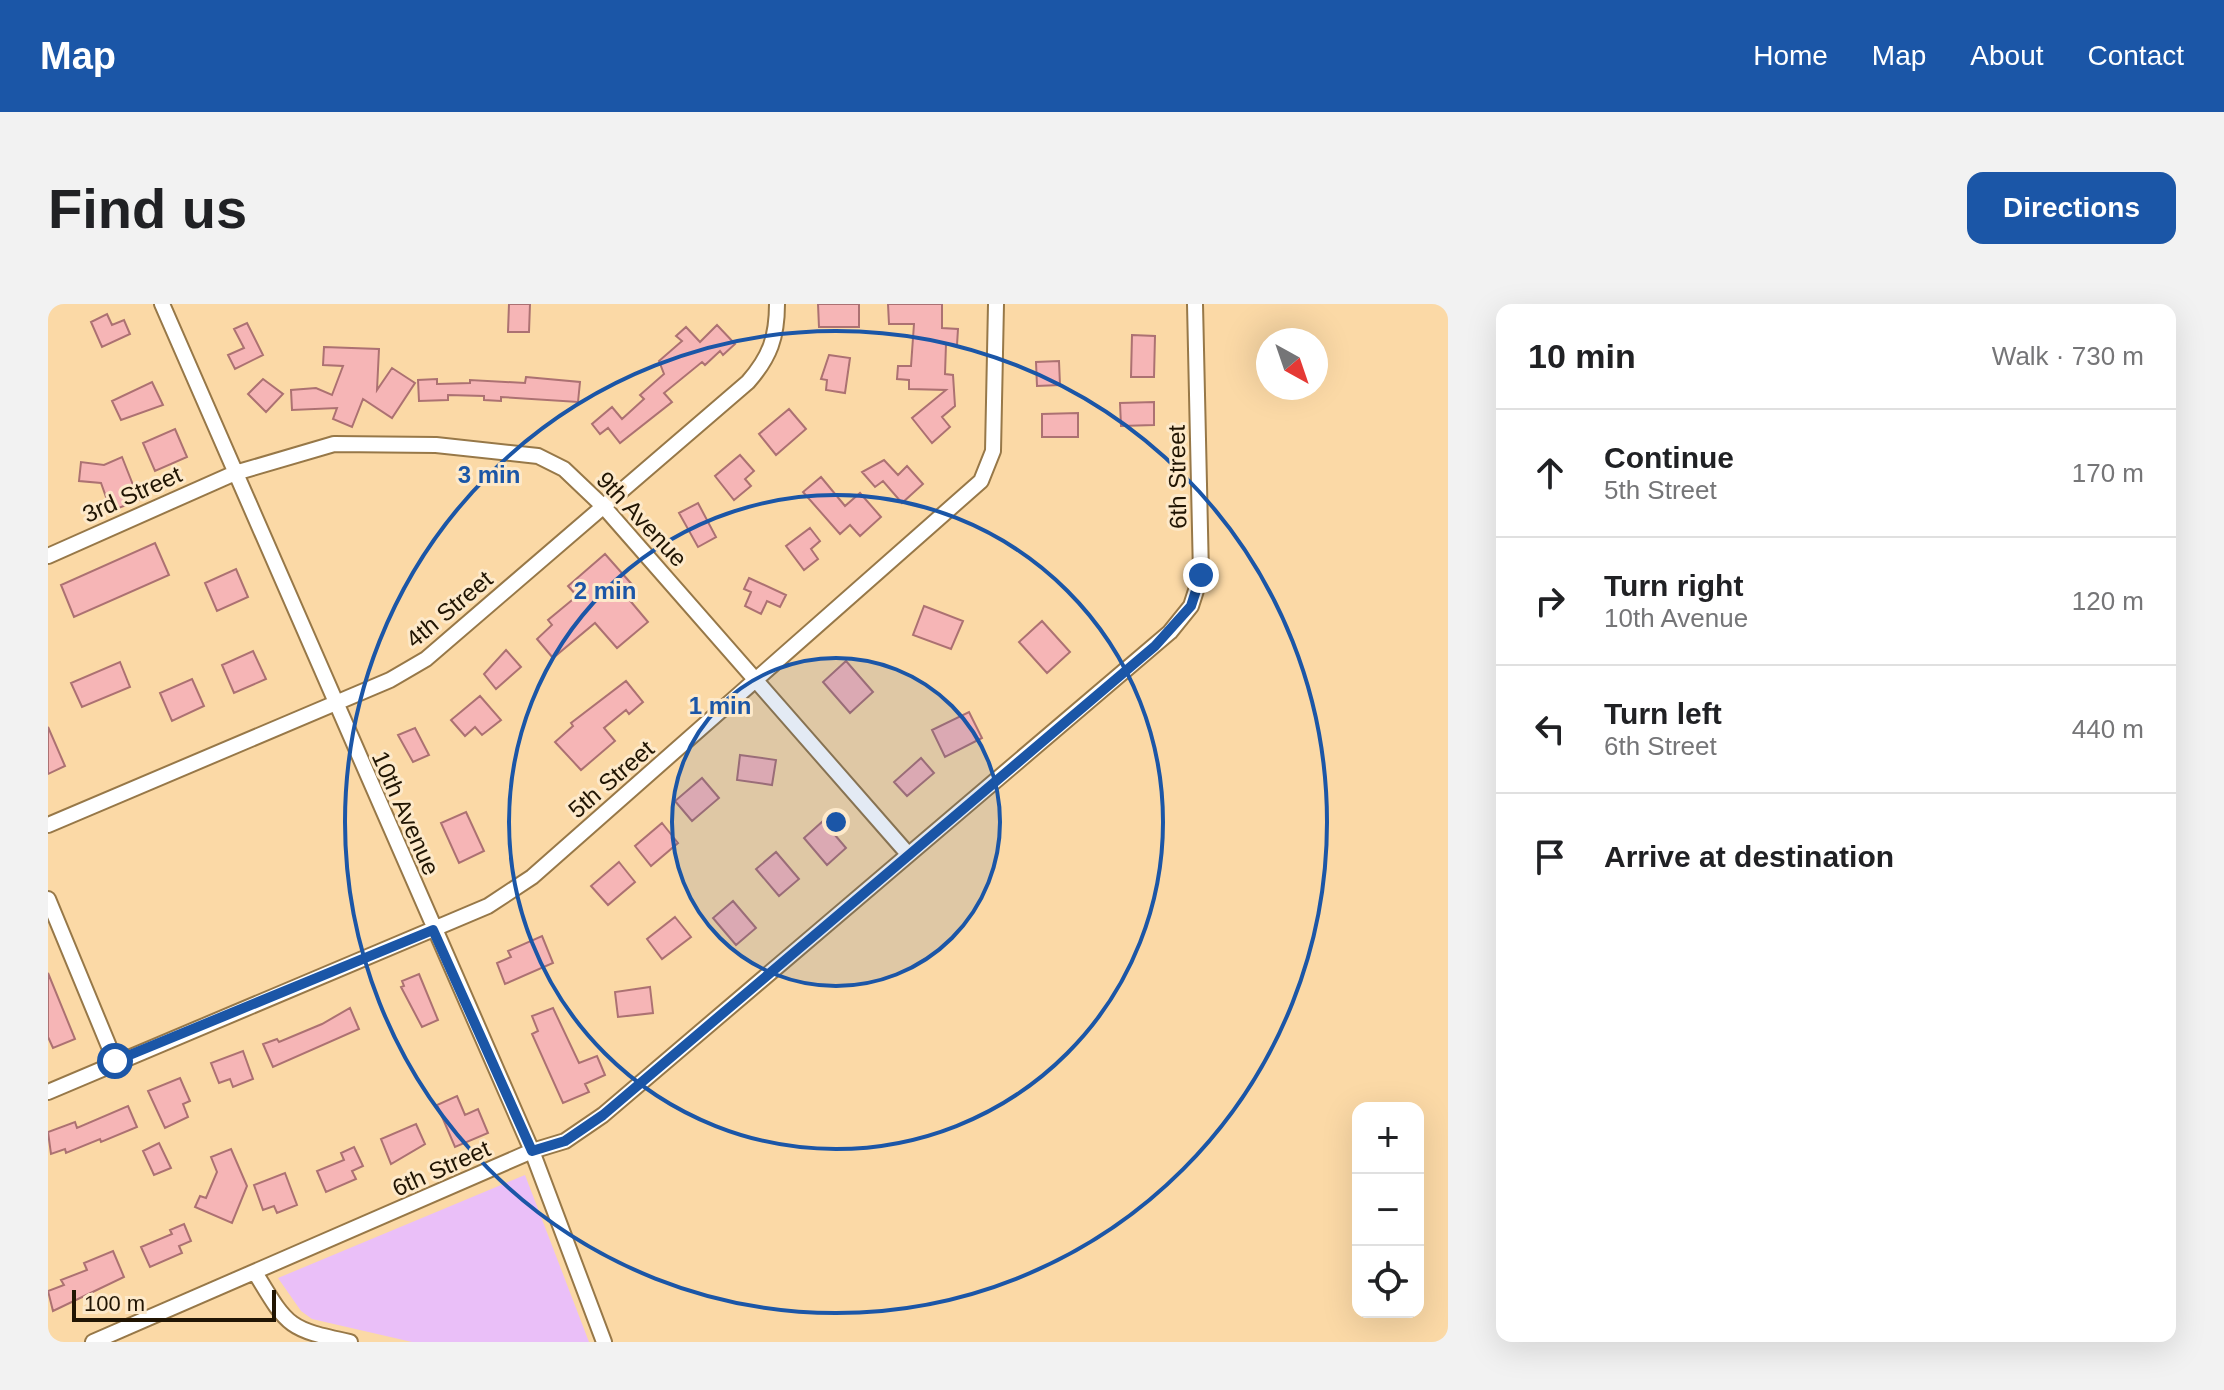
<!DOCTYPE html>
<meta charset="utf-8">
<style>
body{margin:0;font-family:Arial,sans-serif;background:#f2f2f2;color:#202124}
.controls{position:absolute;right:24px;bottom:24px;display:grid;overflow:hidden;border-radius:16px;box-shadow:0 8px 32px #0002}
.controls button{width:72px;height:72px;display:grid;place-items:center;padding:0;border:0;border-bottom:2px solid #e0e0e0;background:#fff;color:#202124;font:40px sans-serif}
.compass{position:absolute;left:1208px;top:24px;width:72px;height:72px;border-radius:50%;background:#fff;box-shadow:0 8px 32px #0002;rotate:140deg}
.scale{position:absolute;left:24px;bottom:20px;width:204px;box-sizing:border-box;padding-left:8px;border:4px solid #211503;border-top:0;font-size:22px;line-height:28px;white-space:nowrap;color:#211503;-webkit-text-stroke:6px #fde9ca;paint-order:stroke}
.stop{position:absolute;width:24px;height:24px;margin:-18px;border:6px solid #1b56a7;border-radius:50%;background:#fff}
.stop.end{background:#1b56a7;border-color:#fff;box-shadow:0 2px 8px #0008}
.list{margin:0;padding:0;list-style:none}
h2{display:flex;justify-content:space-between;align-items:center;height:104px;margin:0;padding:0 32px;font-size:34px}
h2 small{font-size:26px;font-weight:400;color:#757577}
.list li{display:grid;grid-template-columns:52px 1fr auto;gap:24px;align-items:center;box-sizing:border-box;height:128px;padding:0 32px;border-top:2px solid #e0e0e0}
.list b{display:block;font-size:30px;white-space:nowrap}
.list p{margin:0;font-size:26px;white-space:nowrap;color:#757577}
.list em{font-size:26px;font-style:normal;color:#757577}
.icon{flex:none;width:44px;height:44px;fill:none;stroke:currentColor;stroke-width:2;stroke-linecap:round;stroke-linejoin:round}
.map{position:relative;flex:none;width:1400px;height:1038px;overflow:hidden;border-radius:16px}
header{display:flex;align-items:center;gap:48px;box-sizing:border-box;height:112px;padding:0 40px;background:#1b56a7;color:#fff}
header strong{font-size:38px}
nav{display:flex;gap:44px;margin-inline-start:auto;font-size:28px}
.intro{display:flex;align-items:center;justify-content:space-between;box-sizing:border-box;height:192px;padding:0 48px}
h1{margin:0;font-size:56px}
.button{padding:20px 36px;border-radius:16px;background:#1b56a7;color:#fff;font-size:28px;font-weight:700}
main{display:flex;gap:48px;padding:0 48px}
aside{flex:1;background:#fff;border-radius:16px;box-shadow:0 8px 32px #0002}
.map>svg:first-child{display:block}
</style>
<header>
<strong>Map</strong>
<nav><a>Home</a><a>Map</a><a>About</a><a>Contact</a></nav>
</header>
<div class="intro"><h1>Find us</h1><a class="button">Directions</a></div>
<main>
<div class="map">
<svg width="1400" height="1038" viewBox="0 0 1400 1038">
<rect width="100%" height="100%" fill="#fbd9a6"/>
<path fill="#eabff8" d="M477 871 541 1038H364L264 1015 253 1007 230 974Z"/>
<path fill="#f6b5b6" stroke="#ac7172" stroke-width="2" d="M461 0H482L481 28H460Z
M770 0H811V23H771Z
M840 0H894V24L910 25 909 41 898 40 897 70 905 71 907 102 894 113 902 123 884 139 864 114 898 86 861 85V76L849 75 850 62H863L866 20H841Z
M59 10 64 21 76 16 82 30 54 43 43 18Z
M199 19 215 51 187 65 180 51 196 44 186 25Z
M669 21 687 40 675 51 672 47 657 61 654 58 616 89 624 98 572 139 560 124 552 130 544 120 564 103 574 115 596 95 592 91 616 70 611 57 634 37 628 32 638 23 652 38Z
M1084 31 1107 32 1106 73H1083Z
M276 43 331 45 329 86 344 64 367 79 344 114 315 95 304 123 285 115 289 104 244 106 243 86 268 84 284 91 295 62 275 61Z
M781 51 802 54 797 89 778 86 779 76 773 75Z
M1011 57 1012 81 989 82 988 58Z
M478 73 532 78 530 98 453 93V97L436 96V92L400 91V96L371 97 370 76 389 75V80L422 79V76L477 79Z
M215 75 235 90 218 108 200 90Z
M104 78 115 101 73 116 64 97Z
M1106 98V121L1073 122 1072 99Z
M741 105 758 125 728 151 711 130Z
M1030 109V133H994V110Z
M127 125 139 153 107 167 95 139Z
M692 151 706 167 697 175 703 182 686 196 667 172Z
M74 153 91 196 63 207 53 179 31 177 33 158 56 161Z
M836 156 850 171 859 162 875 180 854 199 835 177 827 183 814 168Z
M773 173 797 202 812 189 833 213 812 232 802 221 792 230 755 188Z
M650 199 668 233 650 243 631 209Z
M762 224 772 237 763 245 770 255 756 266 738 242Z
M107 239 121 271 26 313 13 281Z
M557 250 588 285 579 293 600 318 569 344 547 319 505 354 489 335 504 321 500 316 529 292 520 282Z
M188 265 200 293 169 307 157 279Z
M701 274 738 291 732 303 719 297 713 310 697 302 703 288 696 285Z
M876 302 915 317 903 345 865 331Z
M994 317 1022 348 999 369 971 338Z
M458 346 473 363 448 385 436 370Z
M205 347 218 375 186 389 174 361Z
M798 357 825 388 802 409 775 378Z
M72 358 82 383 34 403 23 379Z
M144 375 156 402 124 417 112 389Z
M578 377 595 398 581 410 578 406 556 424 567 437 533 466 507 438 525 422 523 419Z
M432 392 453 416 434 431 427 423 417 432 403 416Z
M921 408 934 434 897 453 884 426Z
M0 423 17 462 0 470Z
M367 424 381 451 365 458 350 431Z
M692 451 728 456 724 481 689 476Z
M873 454 886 469 859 492 846 478Z
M654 474 671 494 644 517 627 497Z
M418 508 436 547 411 559 393 519Z
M775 517 798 544 779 561 756 534Z
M614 519 630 539 603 562 587 542Z
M728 548 751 575 731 592 708 565Z
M571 558 587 578 560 601 543 582Z
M685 597 708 624 688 641 665 614Z
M627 613 643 633 614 655 599 635Z
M494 632 505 659 457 680 449 659 463 653 460 647Z
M0 669 27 735 5 744 0 733Z
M371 670 390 716 374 723 353 683 356 682 354 677Z
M602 683 605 709 570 713 567 688Z
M302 704 311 725 225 763 215 740 229 735 231 738 274 720Z
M505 704 531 759 549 752 557 771 537 780 541 788 515 799 484 730 490 727 484 712Z
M195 747 205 775 185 783 182 775 171 779 163 759Z
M132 774 142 797 135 800 140 813 117 824 100 787Z
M409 792 417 811 430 805 440 829 407 843 389 801Z
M80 802 89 823 53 838 52 835 18 849 17 845 3 850 0 828 27 818 29 824Z
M368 820 377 840 343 860 333 835Z
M111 839 123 864 106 871 95 847Z
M306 843 315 862 304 867 308 875 278 888 269 867 296 856 293 849Z
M183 845 199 882 184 919 147 903 152 892 158 894 169 868 163 853Z
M237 869 249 901 229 909 226 902 215 906 206 881Z
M136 920 143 937 131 942 134 949 102 963 93 943 124 930 122 926Z
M65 947 76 973 5 1007 0 987 16 981 13 976 39 966 36 959Z"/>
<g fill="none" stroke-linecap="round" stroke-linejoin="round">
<g stroke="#977848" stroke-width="18">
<path id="minor" d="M114 0 484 847 556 1038
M0 252 187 169 286 140 388 141 490 152 516 165 556 203 860 550
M0 521 342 376 378 355 700 78C722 53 729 33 729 0
M0 595 67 757
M0 788 440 602 484 573 933 177 945 147 948 0
M208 970C240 1023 240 1025 302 1038
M45 1038 484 847 517 837 555 811 1122 328 1143 302 1153 271 1147 0"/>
</g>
<use href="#minor" stroke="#fff" stroke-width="14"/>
</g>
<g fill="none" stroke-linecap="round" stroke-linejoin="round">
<path stroke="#1b56a7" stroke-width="10" d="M67 757 385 626 484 847 517 837 555 811 1107 342 1143 302 1153 271"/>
</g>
<circle cx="788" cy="518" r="164" fill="#1b56a7" fill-opacity=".12"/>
<g fill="none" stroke="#1b56a7" stroke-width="4">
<circle cx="788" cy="518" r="164"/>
<circle cx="788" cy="518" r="327"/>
<circle cx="788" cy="518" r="491"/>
</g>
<g text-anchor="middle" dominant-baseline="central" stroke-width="6" stroke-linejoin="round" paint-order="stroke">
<g font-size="24" fill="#211503" stroke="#fde9ca">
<text transform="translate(1129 173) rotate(-91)">6th Street</text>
<text transform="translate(84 190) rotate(-24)">3rd Street</text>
<text transform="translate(594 215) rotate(47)">9th Avenue</text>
<text transform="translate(401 305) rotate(-40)">4th Street</text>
<text transform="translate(563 475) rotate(-41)">5th Street</text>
<text transform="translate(358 509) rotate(66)">10th Avenue</text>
<text transform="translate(393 864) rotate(-24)">6th Street</text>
</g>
</g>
<circle cx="788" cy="518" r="12" fill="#1b56a7" stroke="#fde9ca" stroke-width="4"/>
<g font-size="24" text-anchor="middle" font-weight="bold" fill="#1b56a7" stroke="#fde9ca" stroke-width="6" stroke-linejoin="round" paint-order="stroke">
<text x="441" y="179">3 min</text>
<text x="557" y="295">2 min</text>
<text x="672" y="410">1 min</text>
</g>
</svg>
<div class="controls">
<button>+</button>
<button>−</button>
<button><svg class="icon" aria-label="locate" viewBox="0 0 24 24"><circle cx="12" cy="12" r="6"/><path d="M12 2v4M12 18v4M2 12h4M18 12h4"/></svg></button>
</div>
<svg class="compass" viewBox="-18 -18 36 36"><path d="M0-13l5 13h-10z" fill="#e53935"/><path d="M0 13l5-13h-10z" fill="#757577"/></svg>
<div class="scale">100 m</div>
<div class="stop" style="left:67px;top:757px"></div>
<div class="stop end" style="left:1153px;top:271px"></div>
</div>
<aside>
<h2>10 min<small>Walk · 730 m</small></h2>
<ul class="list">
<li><svg class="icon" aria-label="ahead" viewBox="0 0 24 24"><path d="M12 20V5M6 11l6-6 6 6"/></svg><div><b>Continue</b><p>5th Street</p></div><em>170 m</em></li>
<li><svg class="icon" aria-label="right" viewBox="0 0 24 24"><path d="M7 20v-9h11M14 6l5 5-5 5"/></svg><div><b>Turn right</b><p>10th Avenue</p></div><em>120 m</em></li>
<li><svg class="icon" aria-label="left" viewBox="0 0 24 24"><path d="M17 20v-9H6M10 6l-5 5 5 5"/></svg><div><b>Turn left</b><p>6th Street</p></div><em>440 m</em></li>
<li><svg class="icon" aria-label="arrive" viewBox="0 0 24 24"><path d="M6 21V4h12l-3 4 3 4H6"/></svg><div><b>Arrive at destination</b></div></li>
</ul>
</aside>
</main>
